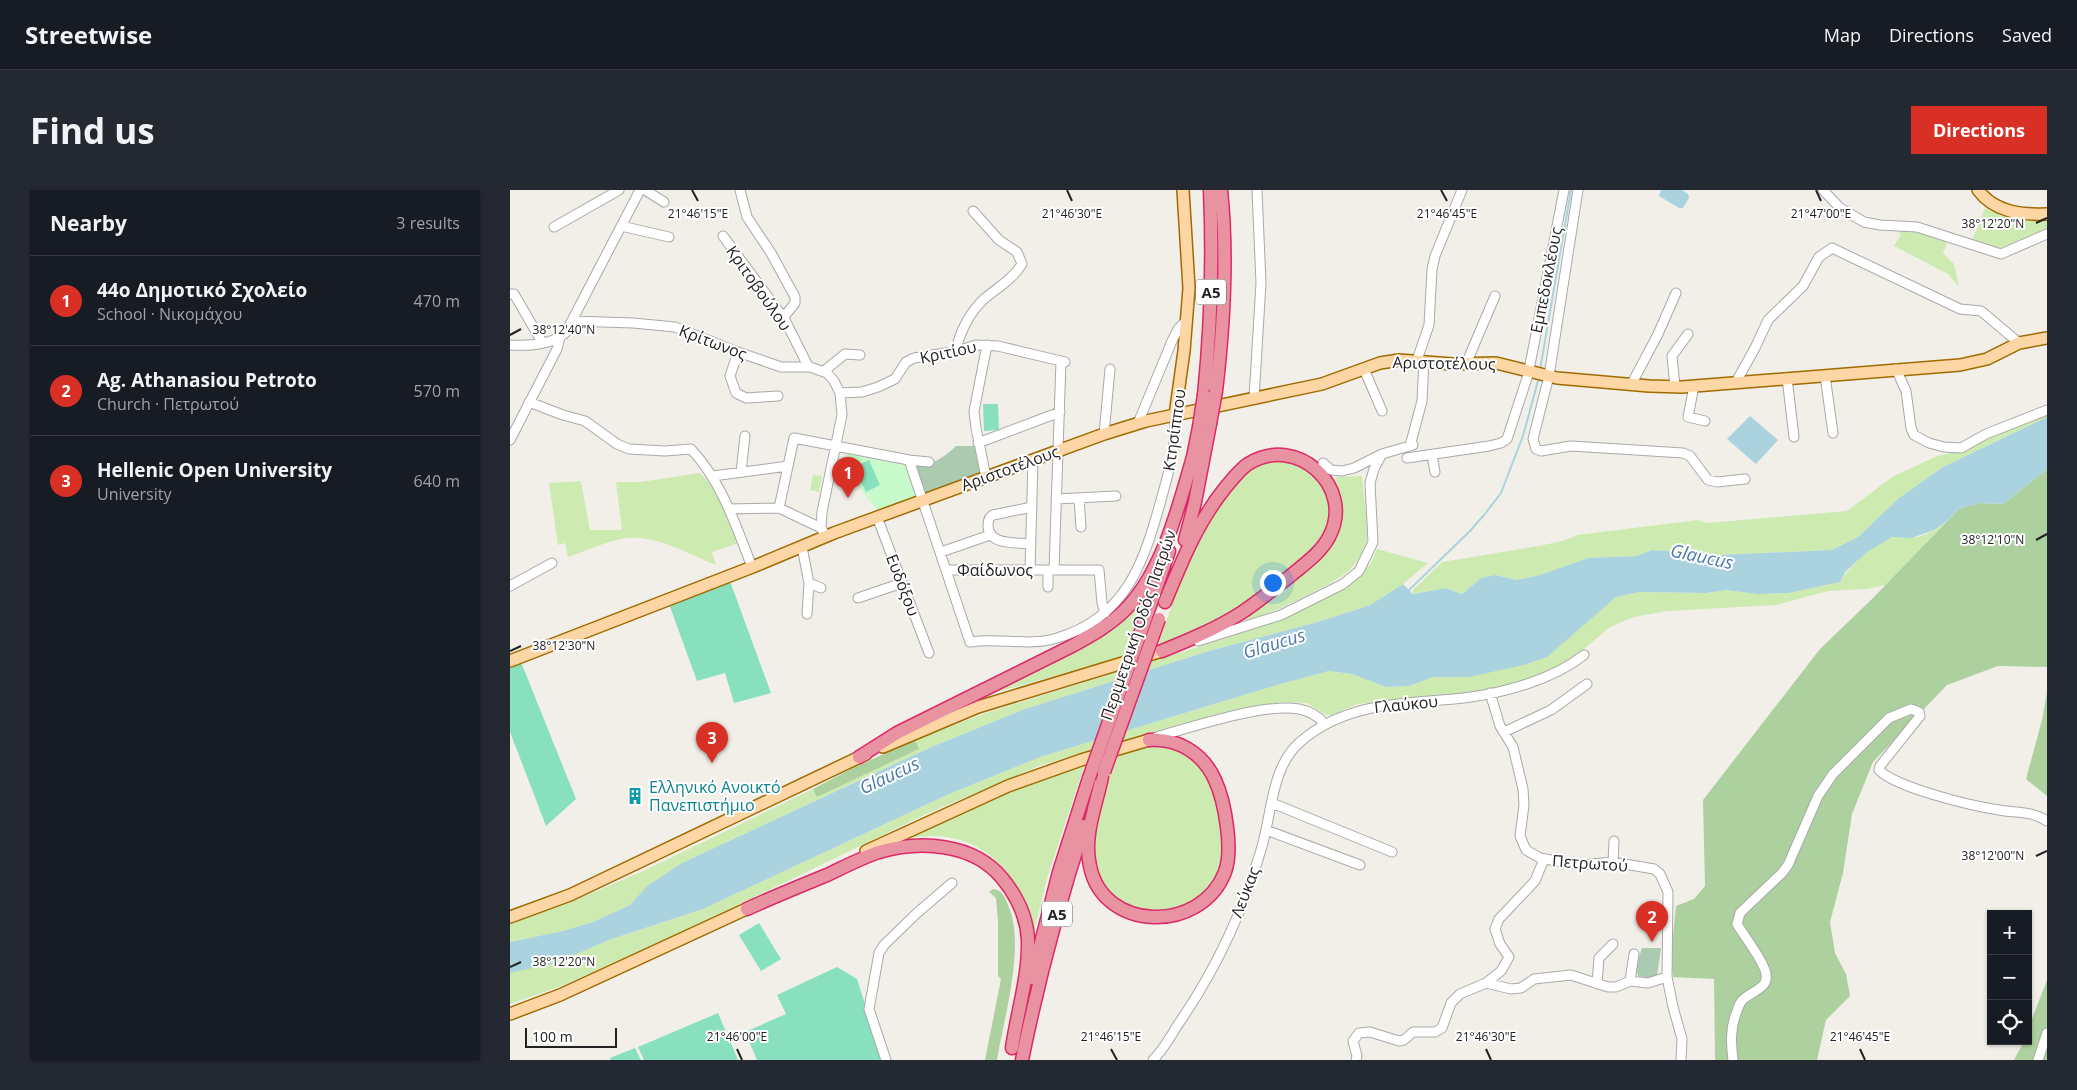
<!DOCTYPE html>
<meta charset="utf-8">
<style>
body{margin:0;font-family:"Open Sans",sans-serif;background:#242831;color:#f1f3f6}
.controls{position:absolute;right:15px;bottom:15px;display:grid;overflow:hidden;border-radius:0px;box-shadow:0 1px 4px #0004}
.controls button{width:45px;height:45px;display:grid;place-items:center;padding:0;border:0;border-bottom:1px solid #363941;background:#171b24;color:#f1f3f6;font:25px sans-serif}
.scale{position:absolute;left:15px;bottom:12px;width:92px;box-sizing:border-box;padding-left:5px;border:2px solid #222;border-top:0;font-size:14px;line-height:18px;white-space:nowrap;color:#222;-webkit-text-stroke:4px #fff;paint-order:stroke}
.you{position:absolute;left:762px;top:392px;width:18px;height:18px;margin:-12px;border:4px solid #fff;border-radius:50%;background:#1a73e8;box-shadow:0 0 0 8px #1a73e833}
.badge{display:grid;place-items:center;width:32px;height:32px;border-radius:50%;background:#d93025;color:#fff;font-size:16px;font-weight:700}
.pin{position:absolute;translate:-50% -41px;filter:drop-shadow(0 1px 2px #0008)}
.pin::after{content:'';position:absolute;top:26px;width:18px;height:15px;background:inherit;clip-path:polygon(0 0,100% 0,50% 100%)}
.list{margin:0;padding:0;list-style:none}
h2{display:flex;justify-content:space-between;align-items:center;height:65px;margin:0;padding:0 20px;font-size:21px}
h2 small{font-size:16px;font-weight:400;color:#9ea1a6}
.list li{display:grid;grid-template-columns:32px 1fr auto;gap:15px;align-items:center;box-sizing:border-box;height:90px;padding:0 20px;border-top:1px solid #363941}
.list b{display:block;font-size:19px;white-space:nowrap}
.list p{margin:0;font-size:16px;white-space:nowrap;color:#9ea1a6}
.list em{font-size:16px;font-style:normal;color:#9ea1a6}
.icon{flex:none;width:28px;height:28px;fill:none;stroke:currentColor;stroke-width:2;stroke-linecap:round;stroke-linejoin:round}
.map{position:relative;flex:none;width:1537px;height:870px;overflow:hidden;border-radius:0px}
header{display:flex;align-items:center;gap:30px;box-sizing:border-box;height:70px;padding:0 25px;background:#171b24;border-bottom:1px solid #363941}
header strong{font-size:24px}
nav{display:flex;gap:28px;margin-inline-start:auto;font-size:18px}
.intro{display:flex;align-items:center;justify-content:space-between;box-sizing:border-box;height:120px;padding:0 30px}
h1{margin:0;font-size:35px}
.button{padding:12px 22px;border-radius:0px;background:#d93025;color:#fff;font-size:18px;font-weight:700}
main{display:flex;gap:30px;padding:0 30px}
aside{flex:1;background:#171b24;border-radius:0px;box-shadow:0 1px 4px #0004}
.map>svg:first-child{display:block}
</style>
<header>
<strong>Streetwise</strong>
<nav><a>Map</a><a>Directions</a><a>Saved</a></nav>
</header>
<div class="intro"><h1>Find us</h1><a class="button">Directions</a></div>
<main>
<aside>
<h2>Nearby<small>3 results</small></h2>
<ul class="list">
<li><span class="badge">1</span><div><b>44ο Δημοτικό Σχολείο</b><p>School · Νικομάχου</p></div><em>470 m</em></li>
<li><span class="badge">2</span><div><b>Ag. Athanasiou Petroto</b><p>Church · Πετρωτού</p></div><em>570 m</em></li>
<li><span class="badge">3</span><div><b>Hellenic Open University</b><p>University</p></div><em>640 m</em></li>
</ul>
</aside>
<div class="map">
<svg width="1537" height="870" viewBox="0 0 1537 870">
<rect width="100%" height="100%" fill="#f2efe9"/>
<path fill="#cdebb0" d="M1475 18 1503 30 1537 28V41L1499 58 1489 60 1462 51Z
M1397 39 1438 51 1433 63 1444 74 1449 97 1438 84 1384 56 1391 44 1388 42Z
M1537 223V227L1433 277 1389 308 1348 347 1322 360 1209 365 1142 360 1127 366 1078 368 1030 385 1007 390 985 385 971 388 952 404 936 398 903 404V400L932 372 1028 356 1053 351 1067 345 1188 330 1197 333 1337 321 1382 287 1427 266 1446 262 1478 245Z
M761 270 788 273 810 291 819 309 820 321 819 332 814 344 806 357 792 369 727 420 667 450 648 456 673 381 698 329 736 282Z
M190 283C210 302 219 329 229 353L202 362 206 375C178 364 148 345 117 348 99 350 76 361 58 367L55 353 48 355 39 293 71 291 80 340H112L106 292H130Z
M303 285 312 286 309 302 300 300Z
M852 286 858 343C856 358 848 373 836 383 822 394 748 432 732 430L807 370 829 309 825 289 827 287Z
M1436 332 1376 395 1357 399 1318 401 1266 415 1157 421 1124 427 1100 437 1072 461 1028 488 981 501 847 514 822 525H816L797 513 774 512 732 518 663 536 529 576 414 625 164 746 51 796 0 814V783L193 719 439 604 530 567 767 495 819 481 842 484 876 497 899 496 923 487H959L1079 429 1106 407 1130 402 1196 403 1217 400 1247 404 1279 403 1330 392C1338 378 1367 349 1384 347 1389 347 1394 348 1400 348 1412 348 1426 339 1436 332Z
M867 359 918 373 893 394 860 415 808 432 699 461 515 519 419 558 172 673 137 696 120 715 83 732 53 741 0 752V732L54 715 131 682 303 599 308 606 409 559 405 550 473 524 698 454 752 435 837 395 860 375Z
M641 391 614 466 491 501 490 498 555 466Z
M645 555C653 557 664 557 671 560 690 570 702 591 707 611 711 632 717 658 710 679 689 742 592 732 584 665 579 633 597 593 609 564Z
M575 574 538 685 523 745C513 693 485 650 427 646 417 646 406 647 396 648L502 598Z"/>
<path fill="#add19e" d="M1537 279V477L1488 476 1437 495 1363 572 1342 624 1333 683 1320 732 1325 763 1336 784 1340 806 1316 830 1307 870H1205L1204 789 1163 787 1161 765 1166 716 1184 709 1195 696 1193 610 1310 459 1362 409 1449 319 1470 313 1493 314Z
M1537 502V606L1516 589 1532 530Z
M405 550 409 559 307 607 303 599 345 577Z
M483 699C492 700 495 707 498 715 516 755 494 827 487 870H475L491 789 488 786V732L486 708 479 702Z
M1537 790V870H1504L1514 851H1518V839Z"/>
<path fill="#aacbaf" d="M446 256H464L471 284 415 304 404 276C422 275 434 268 446 256Z
M1132 758H1151L1147 786 1141 788 1128 786 1126 776Z"/>
<path fill="#c8facc" d="M335 262 395 274 406 307 368 321 348 296Z"/>
<path fill="#88e0be" d="M473 214H488L489 240 474 241Z
M359 270 370 295 356 302 344 277Z
M220 391 261 503 224 513 215 483 187 491 159 414Z
M11 472 66 609 36 636 0 542V476Z
M249 733 271 769 251 781 229 745Z
M327 777 347 789 373 870H247L235 842 276 824 267 805Z
M208 823 228 870H134L128 857Z
M125 858 131 870H101L100 868Z"/>
<path fill="#aad3df" d="M1151 0H1172L1178 4 1179 8 1173 18H1169L1149 6Z
M1240 226 1268 250 1246 274 1217 249Z
M1537 227V279L1493 314 1470 313 1449 319 1436 332 1424 340 1402 348 1382 347 1357 362 1336 381 1330 392 1279 403 1247 404 1217 400 1196 403 1130 402 1106 407 1037 467 1014 475 959 487H923L899 496 876 497 842 484 819 481 767 495 530 567 439 604 193 719 99 750 45 773 0 783V752L53 741 83 732 120 715 137 696 172 673 419 558 515 519 699 461 808 432 860 415 893 394 903 404 936 398 952 404 971 388 985 385 1007 390 1030 385 1078 368 1127 366 1142 360 1209 365 1322 360 1348 347 1389 308 1433 277Z"/>
<g fill="none" stroke-linecap="round" stroke-linejoin="round">
<path stroke="#aad3df" stroke-width="2" d="M1030 180 1061 0
M898 401 960 341 974 325 991 303 1013 246 1029 187"/>
<g stroke="#a9a9a9" stroke-width="11">
<path id="minor" d="M135 0 154 12
M230 0 237 27 261 63 285 107V113L273 128
M1068 0 1039 186 1023 249 1026 259 1031 261 1061 256 1173 263 1180 266 1198 290 1207 292 1235 289
M1313 0 1330 18 1354 32 1370 35 1407 37 1491 64 1537 44
M111 36 159 47
M44 37 109 0
M213 46 275 130 298 176
M0 104H4L32 152
M62 131 123 133 165 137 228 162 271 177H300L317 183 324 191 330 203 332 225 312 322 311 338 316 346
M0 155C17 156 43 155 56 142L130 0
M446 161C449 143 460 122 474 109 487 98 503 89 512 74L507 62 489 50 463 21
M228 162 220 186 226 203 236 208 268 206
M907 170 919 135 922 79 925 66 952 0
M956 174 985 106
M854 179 872 221
M1386 179 1396 201 1401 238 1404 245 1419 253 1434 257 1451 258 1476 244 1537 220
M314 181 335 164 350 165
M1315 186 1323 243
M1277 188 1284 247
M1226 192 1245 158 1258 130 1293 96 1309 67 1322 58 1450 119 1471 121 1509 153
M1121 195 1148 144 1166 103
M1184 196 1178 227 1195 231
M1165 197 1162 166 1178 144
M330 203 352 202 368 197 385 189 396 172 404 168 448 161 466 155 488 156 555 172
M744 208 751 93 747 0
M19 212 53 225 75 231 107 254 119 259 155 261 181 259C212 292 226 336 242 377
M628 233 662 151 668 139 677 130
M594 244 600 179
M0 250 47 159 50 147
M468 253 550 222
M900 256 912 211 914 171
M922 265 925 282
M897 268 979 256 991 253 997 249 1018 185 1054 0
M399 270 460 452C489 447 519 457 547 448 616 428 634 372 651 310 659 282 666 255 665 225
M813 273 821 280 832 281 844 278 872 264 903 255
M231 282 235 246
M203 286 278 276
M476 287 466 238 464 221 477 155
M569 308 571 337
M546 309 606 306
M269 318 284 248 399 270 419 272
M219 319 269 318 311 338
M367 327 419 463
M521 354C506 352 478 356 478 335 478 330 479 327 483 325L522 317
M292 357 299 393 297 424
M431 362 480 345
M437 380H589L592 413 595 423
M520 380 523 270
M544 380 551 171
M299 393 311 398
M0 396 42 373
M538 397V380
M348 408 392 393
M688 451 771 425 833 394 849 381 863 352 860 293 864 279 872 264
M980 503 990 536 1003 557 1013 599 1014 615 1010 646 1016 660 1030 668 1046 671 1071 675 1103 672 1144 679 1150 684 1158 702 1157 787 1163 817 1172 849 1171 870
M994 542 1041 520 1077 494
M646 547C682 537 753 513 789 519 800 521 808 526 815 534
M762 613 882 662
M756 640 850 675
M1103 672 1104 651
M1120 791 1124 764
M976 793 1001 799 1011 798 1024 789 1061 785 1098 797H1106L1120 791 1138 793 1157 787
M1087 794 1089 768 1103 754
M376 870 359 819 369 763 374 755 407 723 442 693
M643 870C653 860 660 848 667 836 704 783 733 721 751 660 762 624 761 577 790 552 837 511 896 514 954 508 994 503 1042 490 1074 465
M846 870 847 866 843 851 849 843 860 842 889 851 894 850 903 842H925L932 838 941 813 950 804 976 793 991 781 999 767 990 754 985 739 989 729 1025 691 1034 669
M1223 870C1221 853 1220 837 1227 821 1228 817 1231 810 1235 808 1245 799 1261 798 1255 780 1249 764 1236 749 1227 734L1230 723 1272 683 1278 675 1308 606 1323 584 1379 528 1401 519 1409 522 1410 526 1370 576 1369 580C1387 598 1462 616 1489 620 1505 623 1523 621 1537 631
M1528 870 1537 843"/>
</g>
<g stroke="#a06b00" stroke-width="14">
<path id="major" d="M1468 0C1484 22 1511 25 1537 24
M665 225 674 161 679 98 673 0
M0 471 245 376 324 343 594 244 636 231 812 194 870 173 889 170 943 174 986 173 1047 188 1139 196 1172 197 1450 175 1477 169 1509 153 1537 148
M373 557 468 517 652 461
M356 661 498 596 571 570 639 550
M0 727 60 705 356 564
M0 824 50 805 245 715"/>
</g>
<g stroke="#dc2a67" stroke-width="15">
<path id="highway" d="M706 201C714 134 718 67 711 0
M694 205C701 136 703 69 700 0
M683 267 689 237
M675 350 685 312 700 234
M636 427 659 361
M652 461C679 450 706 439 731 423 748 412 763 399 779 387 793 375 810 364 819 347 846 297 786 243 738 274 729 280 722 290 715 298 687 333 672 371 655 412
M349 567 387 543 562 456C582 445 600 435 616 419 654 380 670 311 685 260
M592 587C586 616 573 646 580 676 593 742 691 744 715 682 720 668 719 652 717 637 715 621 712 605 705 590 693 563 668 548 639 550
M237 719C263 707 290 696 317 685 334 677 351 668 369 662 410 650 463 653 492 688 506 705 517 727 518 750 519 786 507 823 502 858
M522 788 549 682 579 588
M512 870C528 791 549 713 574 636"/>
</g>
<use href="#minor" stroke="#fff" stroke-width="9"/>
<use href="#major" stroke="#fcd6a4" stroke-width="11"/>
<use href="#highway" stroke="#e892a2" stroke-width="12"/>
<g stroke="#dc2a67" stroke-width="15" stroke-linecap="butt">
<path id="highway-bridge" d="M700 234 706 201
M689 237 694 205
M594 582 649 429
M579 588 636 427"/>
</g>
<use href="#highway-bridge" stroke="#e892a2" stroke-width="12"/>
</g>
<path fill="none" stroke="#222" stroke-width="2" d="M182 0 188 11M557 0 562 11M931 0 937 11M1306 0 1311 11M1526 33 1537 28M0 145 11 139M1526 350 1537 344M0 461 11 456M1526 666 1537 661M0 777 11 772M227 859 232 870M601 859 607 870M976 859 981 870M1350 859 1355 870"/>
<defs>
<g id="building-bare" transform="scale(1.35)"><path d="M-4-6H4V6H1V3H-1V6H-4ZM-2.5-4.3h1.7v1.8h-1.7ZM.8-4.3h1.7v1.8H.8ZM-2.5-1h1.7V.8h-1.7ZM.8-1h1.7V.8H.8Z" fill="#0f9aa8" stroke="#fff" stroke-width="2.5" paint-order="stroke"/></g>
</defs>
<g fill-rule="evenodd">
<use href="#building-bare" x="125" y="606"/>
</g>
<g text-anchor="middle" dominant-baseline="central" stroke-width="4" stroke-linejoin="round" paint-order="stroke">
<g fill="#fff" stroke="#646464" stroke-width="1">
<rect x="686" y="89.5" width="30" height="25" rx="4"/>
<rect x="532" y="711.5" width="30" height="25" rx="4"/>
</g>
<g font-size="15" font-weight="bold" fill="#222">
<text x="701" y="102">Α5</text>
<text x="547" y="724">Α5</text>
</g>
<g font-size="16" fill="#222" stroke="#fff">
<text transform="translate(1036 90) rotate(-79)">Εμπεδοκλέους</text>
<text transform="translate(249 98) rotate(55)">Κριτοβούλου</text>
<text transform="translate(203 152) rotate(21)">Κρίτωνος</text>
<text transform="translate(438 162) rotate(-12)">Κριτίου</text>
<text transform="translate(934 173) rotate(1)">Αριστοτέλους</text>
<text transform="translate(664 240) rotate(-82)">Κτησίππου</text>
<text transform="translate(500 278) rotate(-20)">Αριστοτέλους</text>
<text x="485" y="380">Φαίδωνος</text>
<text transform="translate(393 395) rotate(69)">Ευδόξου</text>
<text transform="translate(628 435) rotate(-71)">Περιμετρική Οδός Πατρών</text>
<text transform="translate(896 514) rotate(-6)">Γλαύκου</text>
<text transform="translate(1080 673) rotate(4)">Πετρωτού</text>
<text transform="translate(735 702) rotate(-69)">Λεύκας</text>
</g>
<g font-size="16" fill="#0d838f" stroke="#fff" text-anchor="start">
<text x="139" y="597">Ελληνικό Ανοικτό<tspan x="139" dy="18">Πανεπιστήμιο</tspan></text>
</g>
<g font-size="18" font-style="italic" fill="#4a7aab" stroke="#fff">
<text transform="translate(1192 366) rotate(12)">Glaucus</text>
<text transform="translate(764 453) rotate(-17)">Glaucus</text>
<text transform="translate(379 585) rotate(-25)">Glaucus</text>
</g>
</g>
<g font-size="12" text-anchor="middle" fill="#222" stroke="#fff" stroke-width="4" stroke-linejoin="round" paint-order="stroke">
<text x="188" y="28">21°46'15"E</text>
<text x="562" y="28">21°46'30"E</text>
<text x="937" y="28">21°46'45"E</text>
<text x="1311" y="28">21°47'00"E</text>
<text x="1483" y="38">38°12'20"N</text>
<text x="54" y="144">38°12'40"N</text>
<text x="1483" y="354">38°12'10"N</text>
<text x="54" y="460">38°12'30"N</text>
<text x="1483" y="670">38°12'00"N</text>
<text x="54" y="776">38°12'20"N</text>
<text x="227" y="851">21°46'00"E</text>
<text x="601" y="851">21°46'15"E</text>
<text x="976" y="851">21°46'30"E</text>
<text x="1350" y="851">21°46'45"E</text>
</g>
</svg>
<div class="controls">
<button>+</button>
<button>−</button>
<button><svg class="icon" aria-label="locate" viewBox="0 0 24 24"><circle cx="12" cy="12" r="6"/><path d="M12 2v4M12 18v4M2 12h4M18 12h4"/></svg></button>
</div>
<div class="scale">100 m</div>
<div class="you"></div>
<div class="pin badge" style="left:338px;top:308px">1</div>
<div class="pin badge" style="left:1142px;top:752px">2</div>
<div class="pin badge" style="left:202px;top:573px">3</div>
</div>
</main>
